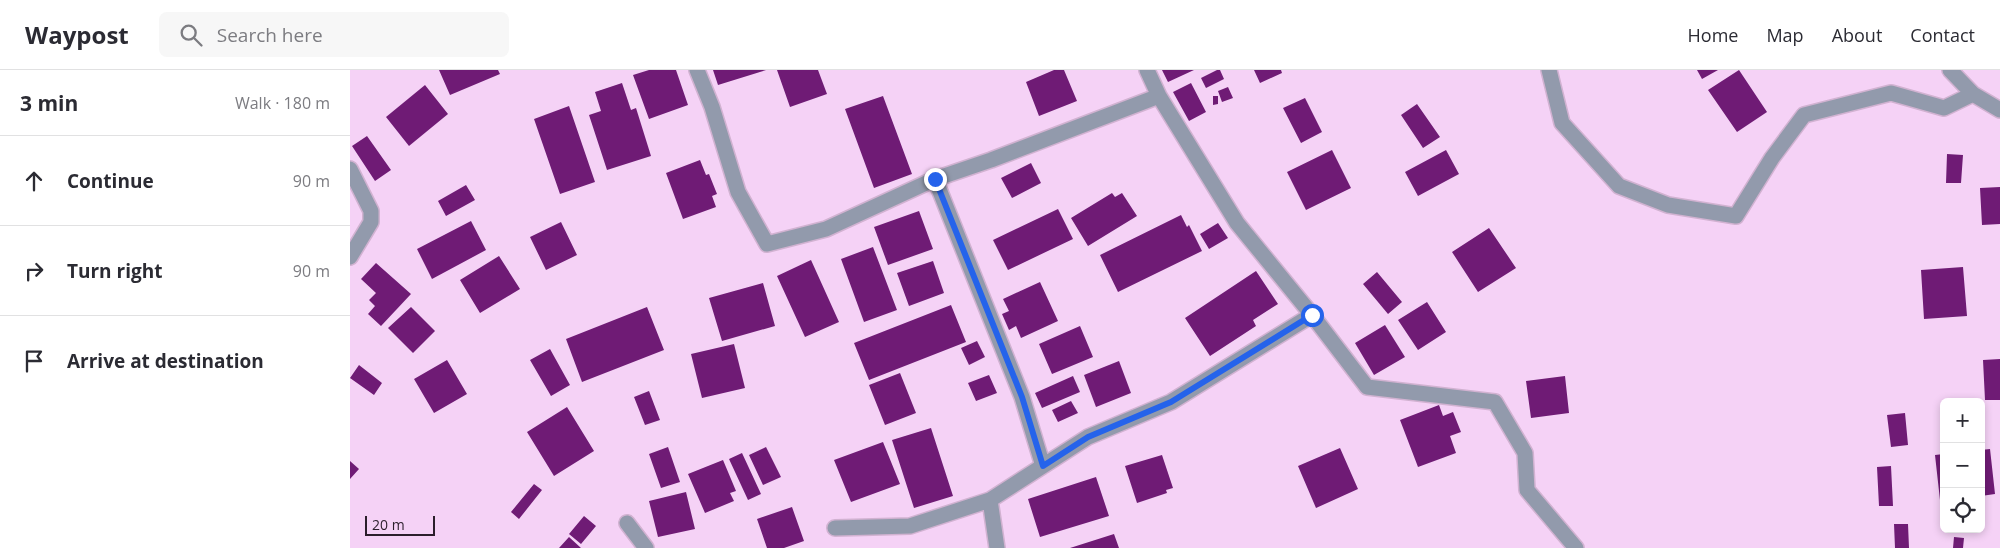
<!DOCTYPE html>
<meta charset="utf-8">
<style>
body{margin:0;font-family:"Open Sans",sans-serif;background:#f7f7f7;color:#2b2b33}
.controls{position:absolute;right:15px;bottom:15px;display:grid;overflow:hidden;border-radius:8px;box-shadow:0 2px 8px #0003}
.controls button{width:45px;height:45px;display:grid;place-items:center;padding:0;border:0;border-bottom:1px solid #e1e1e2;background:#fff;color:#2b2b33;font:25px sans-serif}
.scale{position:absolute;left:15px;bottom:12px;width:70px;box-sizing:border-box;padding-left:5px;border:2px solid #2b1e2b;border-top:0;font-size:14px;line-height:18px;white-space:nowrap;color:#2b1e2b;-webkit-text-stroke:4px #f5d2f6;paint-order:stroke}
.stop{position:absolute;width:15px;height:15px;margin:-11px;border:4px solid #2563eb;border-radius:50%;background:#fff}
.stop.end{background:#2563eb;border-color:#fff;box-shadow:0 1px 5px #0008}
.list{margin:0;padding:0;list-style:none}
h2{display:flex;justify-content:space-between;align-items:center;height:65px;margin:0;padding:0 20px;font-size:21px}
h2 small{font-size:16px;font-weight:400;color:#7c7c81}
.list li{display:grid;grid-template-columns:32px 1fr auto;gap:15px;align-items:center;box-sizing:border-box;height:90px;padding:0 20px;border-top:1px solid #e1e1e2}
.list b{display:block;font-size:19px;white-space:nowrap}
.list em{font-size:16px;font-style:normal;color:#7c7c81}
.icon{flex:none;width:28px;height:28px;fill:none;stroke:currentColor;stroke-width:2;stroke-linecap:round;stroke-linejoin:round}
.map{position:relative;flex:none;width:1650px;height:478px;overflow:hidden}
header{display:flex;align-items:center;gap:30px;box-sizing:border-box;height:70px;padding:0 25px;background:#fff;border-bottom:1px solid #e1e1e2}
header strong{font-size:24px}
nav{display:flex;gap:28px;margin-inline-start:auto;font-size:18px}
.search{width:350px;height:45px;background:#f7f7f7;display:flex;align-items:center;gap:12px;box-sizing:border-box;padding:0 18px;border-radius:8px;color:#7c7c81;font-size:19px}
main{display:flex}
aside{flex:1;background:#fff}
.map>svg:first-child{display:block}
</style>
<header>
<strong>Waypost</strong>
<div class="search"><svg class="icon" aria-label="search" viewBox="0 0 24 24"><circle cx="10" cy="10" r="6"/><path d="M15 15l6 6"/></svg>Search here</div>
<nav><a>Home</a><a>Map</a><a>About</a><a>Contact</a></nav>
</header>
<main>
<aside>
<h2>3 min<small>Walk · 180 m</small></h2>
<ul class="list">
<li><svg class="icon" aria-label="ahead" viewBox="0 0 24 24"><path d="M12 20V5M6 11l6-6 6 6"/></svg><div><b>Continue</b></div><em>90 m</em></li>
<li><svg class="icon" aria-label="right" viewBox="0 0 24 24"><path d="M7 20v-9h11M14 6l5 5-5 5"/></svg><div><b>Turn right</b></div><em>90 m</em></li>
<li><svg class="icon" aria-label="arrive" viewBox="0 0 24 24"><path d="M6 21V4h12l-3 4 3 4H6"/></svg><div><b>Arrive at destination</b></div></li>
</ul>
</aside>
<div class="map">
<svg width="1650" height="478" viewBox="0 0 1650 478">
<rect width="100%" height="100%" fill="#f5d2f6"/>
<path fill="#6f1b75" d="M89 0H148L150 4 100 25Z
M299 0H326L338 35 299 49 283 5Z
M363 0H416L368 15Z
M427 0H468L477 24 440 37Z
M704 0H714L727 31 689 46 676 12Z
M812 0H844L818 12Z
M867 0H870L874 9 856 18 851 8Z
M904 0H931L932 3 910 13Z
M1347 0H1368L1352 9Z
M1389 0 1417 42 1387 62 1358 20Z
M272 13 281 40 286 38 301 86 257 100 239 45 251 41 245 22Z
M841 13 856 42 839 51 823 22Z
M75 15 98 44 59 76 36 47Z
M878 17 883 28 872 32 868 21Z
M533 26 562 104 524 118 495 39Z
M863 26H868V34L863 35Z
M955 28 972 62 951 73 933 38Z
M1067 34 1090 67 1073 78 1051 45Z
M219 36 245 112 210 124 184 49Z
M17 66 41 100 25 111 2 76Z
M982 80 1001 118 956 140 937 102Z
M1096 80 1109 104 1068 126 1055 102Z
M1597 84 1613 85 1611 113H1596Z
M350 90 356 105 359 104 367 124 362 126 366 137 333 149 316 103Z
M681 93 691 113 662 128 651 108Z
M116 115 125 130 96 146 88 131Z
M1650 117V154L1632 155 1630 118Z
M762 123 765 127 772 123 787 146 738 176 721 148Z
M708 139 723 169 658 200 643 170Z
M569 141 583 179 538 195 524 157Z
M831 145 837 157 839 155 852 181 768 222 750 185Z
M121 151 136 180 82 209 67 179Z
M211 152 227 185 196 200 180 167Z
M868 153 878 168 859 179 850 164Z
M1139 158 1166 198 1128 222 1102 182Z
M523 177 547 240 514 252 491 189Z
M149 186 170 219 130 243 110 210Z
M461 190 489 252 455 267 427 206Z
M583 191 594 223 559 236 547 203Z
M26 193 61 224 31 256 18 244 25 236 19 230 26 223 11 209Z
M1613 197 1617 246 1574 249 1571 200Z
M906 201 928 234 903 250 906 256 860 286 835 248Z
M1027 202 1052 232 1038 244 1013 214Z
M690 212 708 251 671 268 666 256 659 260 652 244 659 241 653 229Z
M413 213 425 256 372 271 359 228Z
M1077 232 1096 262 1068 280 1048 250Z
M601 235 616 272 519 310 504 273Z
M61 237 85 261 63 283 38 258Z
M297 237 314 280 232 312 216 269Z
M1035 255 1055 287 1024 305 1005 273Z
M730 256 743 287 702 304 689 274Z
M627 271 635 287 619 295 611 278Z
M384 274 395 318 352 328 341 284Z
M200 279 220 315 201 326 180 290Z
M1650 289V330H1635L1633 290Z
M97 290 117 324 84 343 64 309Z
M769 291 781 323 746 337 734 305Z
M9 295 32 313 24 325 0 308Z
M550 303 566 343 535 355 519 315Z
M639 305 647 323 626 331 618 313Z
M723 306 730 322 692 338 685 323Z
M1215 306 1219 343 1181 348 1176 311Z
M299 321 310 350 295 355 284 327Z
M721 331 728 343 708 352 702 340Z
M1089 335 1093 346 1103 342 1111 362 1100 366 1106 383 1068 397 1050 350Z
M217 337 244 381 204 406 177 362Z
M1555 343 1558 375 1541 377 1537 345Z
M581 358 603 426 564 438 542 370Z
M533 372 550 414 501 432 484 390Z
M318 377 330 412 311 418 299 384Z
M416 377 431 407 413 415 399 385Z
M990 378 1008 419 966 438 948 396Z
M1640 379 1645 424 1631 426V380Z
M392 383 411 424 398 430 379 389Z
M1594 384V430H1590L1585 385Z
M812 385 823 418 816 420 817 423 787 433 775 396Z
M373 390 386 421 380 423 384 431 355 443 338 404Z
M0 391 9 399 0 409Z
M1541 396 1543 436H1529L1527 397Z
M746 407 759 446 690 467 678 429Z
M184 414 192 420 169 449 161 442Z
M336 422 345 459 308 467 299 431Z
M442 437 454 471 434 478H417L407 449Z
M234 446 246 456 231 474 219 464Z
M1544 454H1558L1559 478H1545Z
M764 464 769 478H720Z
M219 467 231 478H209Z
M1604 467 1614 468 1613 478H1603Z"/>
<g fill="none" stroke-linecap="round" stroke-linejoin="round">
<g stroke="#d1b2d1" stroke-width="18">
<path id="minor" d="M347 0 362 37 388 122 417 174 476 159 585 109 672 327 693 396
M797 0 809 26 887 153 962 245 1017 317 1145 332 1175 383 1177 420 1226 478
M1199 0 1212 53 1269 116 1318 135 1386 146 1422 88 1454 45 1541 23 1594 38 1623 24
M1600 0 1623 24 1650 40
M0 99 21 141V152L0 187
M585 109 641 90 809 26
M277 453 296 478
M485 458 560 456 640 430
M647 478 640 430 738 367 821 332 962 245"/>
</g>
<use href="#minor" stroke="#929aac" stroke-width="15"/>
</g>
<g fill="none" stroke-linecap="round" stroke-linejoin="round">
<path stroke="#2563eb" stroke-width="6" d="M585 109 672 327 693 396 738 367 821 332 962 245"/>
</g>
</svg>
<div class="controls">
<button>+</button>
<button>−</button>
<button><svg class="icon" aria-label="locate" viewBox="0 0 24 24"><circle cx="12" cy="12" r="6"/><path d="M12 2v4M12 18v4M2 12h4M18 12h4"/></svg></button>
</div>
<div class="scale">20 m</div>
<div class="stop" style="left:962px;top:245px"></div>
<div class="stop end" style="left:585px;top:109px"></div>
</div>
</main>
